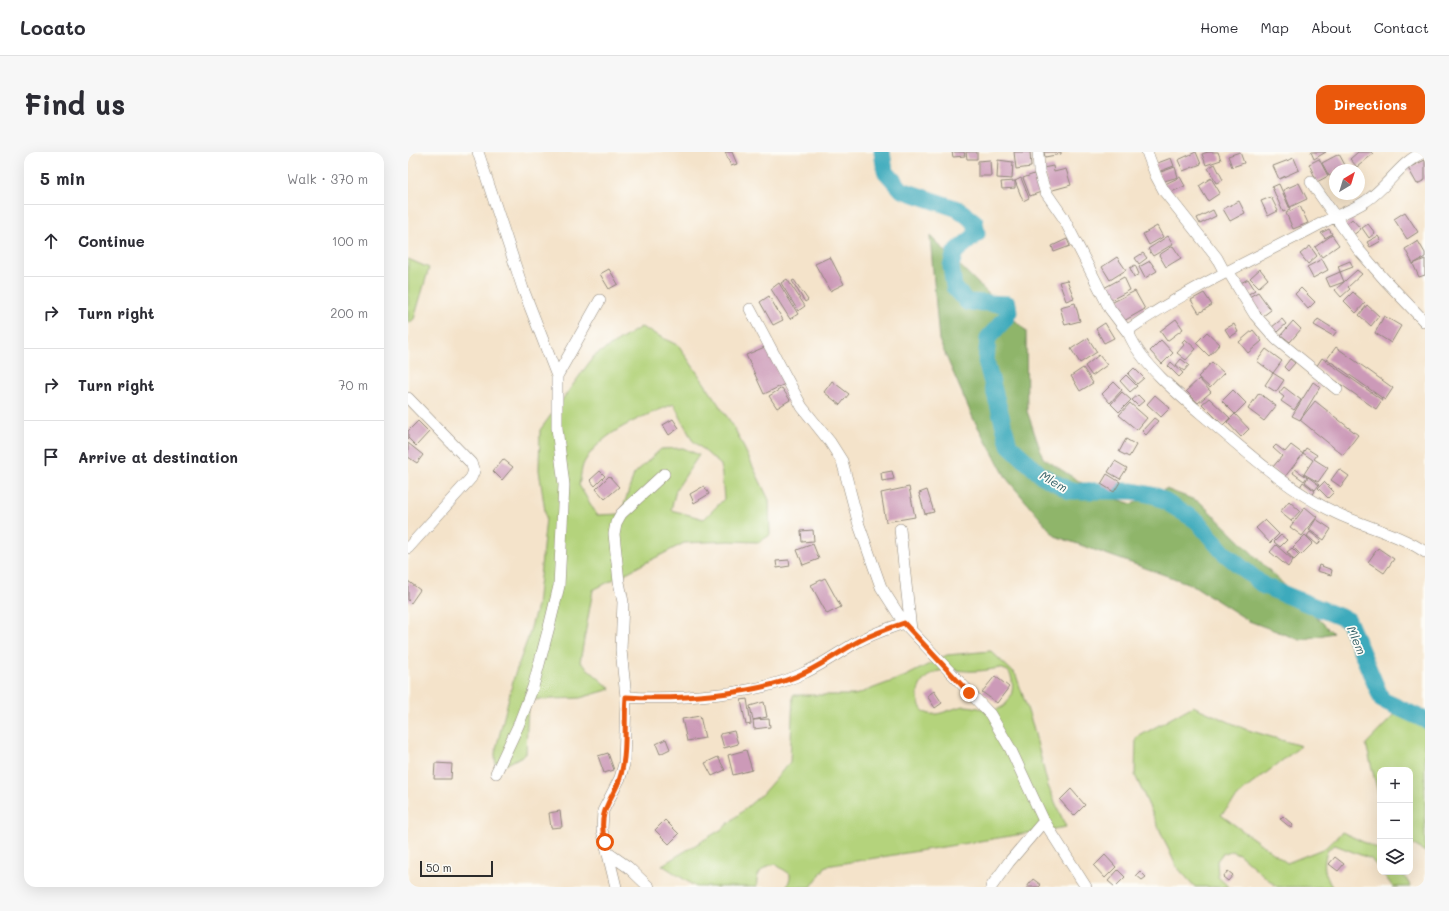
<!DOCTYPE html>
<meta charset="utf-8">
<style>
body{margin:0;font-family:Mali,sans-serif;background:#f7f7f7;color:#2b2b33}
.controls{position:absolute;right:12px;bottom:12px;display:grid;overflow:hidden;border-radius:8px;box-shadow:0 4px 16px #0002}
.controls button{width:36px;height:36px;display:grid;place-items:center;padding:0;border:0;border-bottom:1px solid #e1e1e2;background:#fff;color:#2b2b33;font:20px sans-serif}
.compass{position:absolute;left:921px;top:12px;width:36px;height:36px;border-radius:50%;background:#fff;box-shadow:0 4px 16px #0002;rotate:38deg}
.scale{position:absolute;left:12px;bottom:10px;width:73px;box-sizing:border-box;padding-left:4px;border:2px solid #2b2b2b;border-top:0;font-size:11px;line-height:14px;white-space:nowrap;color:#2b2b2b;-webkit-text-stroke:3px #fdfcf7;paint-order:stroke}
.stop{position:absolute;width:12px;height:12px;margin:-9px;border:3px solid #ea580c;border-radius:50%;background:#fff}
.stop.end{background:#ea580c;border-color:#fff;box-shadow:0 1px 4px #0008}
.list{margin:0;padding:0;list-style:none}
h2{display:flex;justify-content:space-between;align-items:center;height:52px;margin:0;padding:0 16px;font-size:17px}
h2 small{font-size:13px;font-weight:400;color:#7c7c81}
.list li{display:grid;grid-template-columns:26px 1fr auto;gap:12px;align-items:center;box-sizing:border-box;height:72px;padding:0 16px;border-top:1px solid #e1e1e2}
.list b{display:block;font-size:15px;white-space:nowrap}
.list em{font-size:13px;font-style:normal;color:#7c7c81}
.icon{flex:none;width:22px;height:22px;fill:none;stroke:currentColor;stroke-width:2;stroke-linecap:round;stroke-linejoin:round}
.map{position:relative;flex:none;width:1017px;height:735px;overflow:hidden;border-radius:12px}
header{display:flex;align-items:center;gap:24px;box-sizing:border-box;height:56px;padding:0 20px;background:#fff;border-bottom:1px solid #e1e1e2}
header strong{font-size:19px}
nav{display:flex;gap:22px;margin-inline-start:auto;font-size:14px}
.intro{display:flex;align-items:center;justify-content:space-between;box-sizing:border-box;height:96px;padding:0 24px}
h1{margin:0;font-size:28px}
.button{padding:10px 18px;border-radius:12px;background:#ea580c;color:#fff;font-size:14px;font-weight:700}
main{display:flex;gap:24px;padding:0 24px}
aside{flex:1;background:#fff;border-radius:12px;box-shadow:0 4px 16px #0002}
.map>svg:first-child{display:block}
</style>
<header>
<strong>Locato</strong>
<nav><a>Home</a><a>Map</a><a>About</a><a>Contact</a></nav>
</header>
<div class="intro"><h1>Find us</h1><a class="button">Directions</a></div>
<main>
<aside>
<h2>5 min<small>Walk · 370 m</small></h2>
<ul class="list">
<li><svg class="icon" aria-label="ahead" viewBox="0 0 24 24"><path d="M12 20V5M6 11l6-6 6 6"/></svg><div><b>Continue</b></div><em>100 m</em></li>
<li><svg class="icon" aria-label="right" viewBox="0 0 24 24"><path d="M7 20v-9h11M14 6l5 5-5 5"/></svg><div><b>Turn right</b></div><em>200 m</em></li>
<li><svg class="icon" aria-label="right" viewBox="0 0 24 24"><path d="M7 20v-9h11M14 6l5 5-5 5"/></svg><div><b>Turn right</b></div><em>70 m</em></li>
<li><svg class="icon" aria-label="arrive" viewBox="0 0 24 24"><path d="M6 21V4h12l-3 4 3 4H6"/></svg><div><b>Arrive at destination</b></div></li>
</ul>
</aside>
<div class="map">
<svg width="1017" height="735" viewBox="0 0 1017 735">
<rect width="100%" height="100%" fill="#fdfcf7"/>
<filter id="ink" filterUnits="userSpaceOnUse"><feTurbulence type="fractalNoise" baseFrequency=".025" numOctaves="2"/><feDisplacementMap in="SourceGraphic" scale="8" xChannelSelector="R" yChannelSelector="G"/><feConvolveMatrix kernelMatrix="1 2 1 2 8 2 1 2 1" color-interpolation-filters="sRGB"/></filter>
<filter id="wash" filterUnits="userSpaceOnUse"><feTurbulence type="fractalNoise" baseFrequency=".012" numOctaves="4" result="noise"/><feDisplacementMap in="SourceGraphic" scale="16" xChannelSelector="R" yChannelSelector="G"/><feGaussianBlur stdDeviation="0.9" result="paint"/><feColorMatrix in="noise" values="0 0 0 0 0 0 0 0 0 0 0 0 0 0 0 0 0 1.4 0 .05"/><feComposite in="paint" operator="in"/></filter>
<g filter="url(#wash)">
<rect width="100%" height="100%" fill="#f4e3ca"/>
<path fill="#b4d37b" stroke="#707f53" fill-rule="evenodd" d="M0 107 21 116 6 167 0 172Z
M233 175 271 194 326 275 361 348 362 383 351 390 320 389 276 391 185 438 172 510 203 537 172 546 120 548 118 602 90 617 88 621 87 601 106 525 120 486 129 454 138 366 131 318 132 278 186 204ZM266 252 284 288 313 313 316 347 296 367 263 358 268 338 291 303 275 296 253 297 226 322 213 362 189 363 171 333C173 325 173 315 177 309 194 279 236 264 266 252Z
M583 499 608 523 625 574 640 634 658 675 418 714 403 735H379L382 726V722L367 712C355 714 347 722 349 735H288L254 713 314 677 354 642 382 610 385 543H447L498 524 539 503ZM592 516 600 519C610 532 603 558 584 558 575 558 566 554 557 554 543 555 521 572 512 554 510 549 509 542 511 536 514 528 522 521 531 519 542 516 556 520 568 519 576 519 584 517 592 516Z
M997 552 1017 571V700L1002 690V618H972V649L958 592Z
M785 554 837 577 893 594 836 638 813 663 879 711 917 696 934 680 972 698V718L963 707 927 693 920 697C914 713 916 721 924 735H869L831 702 823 699 814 702 809 709 810 725 821 735H787L768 714 727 623 728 586Z
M974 720H994L1003 735H985Z"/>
<path fill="#8fb56b" stroke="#5d704b" d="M522 84 618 179 619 259 635 306 688 340 724 352 758 337 792 350 925 481 892 488 841 469 785 433 647 384 599 327 565 266 531 188Z"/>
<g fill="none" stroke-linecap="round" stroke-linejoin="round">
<path stroke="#3daabc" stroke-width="17" d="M474 0 477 19 494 38 550 57 567 70 569 82 547 100 543 114 546 135 559 150 600 152 601 160 597 167 580 186 578 209 601 293 633 323 662 339H725L748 344 789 369 815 400 856 434 940 468 974 548 1017 568"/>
</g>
<g id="blocks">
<path fill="#cc9ab8" d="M317 0H324L329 12 323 14Z
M544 0H556L557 4 545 5Z
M558 0H569V7H559Z
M606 0H622L623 15 608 17Z
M636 0H653V2L637 5Z
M788 0 793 12 775 19 770 8Z
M800 0H810L813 8 798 13 794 2Z
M832 0 836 11 824 15 820 4Z
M903 0H918L906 7Z
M950 0H963L965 2 949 15 942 7Z
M931 2 938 15 927 18V21L921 24 914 11Z
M763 6 766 14 750 20 747 12Z
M886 6 891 18 871 27 865 14Z
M911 7 920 24 909 30 901 12Z
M582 8 583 24H570V9Z
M590 8 605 10 604 27 589 26Z
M1017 8V28L1009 32 1000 16Z
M807 12 815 28 808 31 800 16Z
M645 14 646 20 658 17 663 33 641 39 635 16Z
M767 15 770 25 753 30 750 21Z
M626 22 633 40 622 44 615 26Z
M772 25 777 34 759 42 755 33Z
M613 26 621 46 615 49 607 29Z
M803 26 812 41 800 49 791 34Z
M607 29V36L594 37 593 30Z
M891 31 899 47 882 55 875 38Z
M871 32 882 57 875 60 864 35Z
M863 45 870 59 860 64 853 49Z
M831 49 837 61 822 69 815 57Z
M892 54 900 71 885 77 878 61Z
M805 58 808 64 792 72 789 66Z
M997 60 1010 80 999 87 986 67Z
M944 67 953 77 944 84 936 74Z
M960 72 967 81 961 86 954 76Z
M749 74 755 85 741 93 735 82Z
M921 77 924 82 917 86 913 81Z
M924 83 931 93 914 105 907 95Z
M760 84 765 92 745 104 740 97Z
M970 84 973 89 962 95 959 90Z
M659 87 662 94 646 100 644 94Z
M1010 89 1017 101V105L1005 112 997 97Z
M765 94 773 106 758 115 751 103Z
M902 94 909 104 900 112 892 102Z
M735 101 739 106 731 112 727 106Z
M422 105 436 132 422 139 407 112Z
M709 105 718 118 702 128 694 115Z
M914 107 920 118 905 126 899 115Z
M1017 107V123L1011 125 1005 112Z
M742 109 749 119 737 126 731 115Z
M942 109 945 115 932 120 930 114Z
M727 113 731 122 726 125 722 116Z
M201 117 210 132 201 137 192 122Z
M852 117 860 127 851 135 842 126Z
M949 118 954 122 940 135 942 137 933 145 927 138Z
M932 120 936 130 922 135 918 126Z
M716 125 722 138 701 149 694 137Z
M379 127 397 154 390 159 373 131Z
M840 127 847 138 839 143 831 132Z
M386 128 400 148 397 150 384 129Z
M659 128 666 146 658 149 651 130Z
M371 131 390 162 382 167 363 137Z
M893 136 907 150 900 157 887 142Z
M727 139 737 157 714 170 703 151Z
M850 140 863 158 855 164 841 145Z
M945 140 957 151 948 161 936 149Z
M796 141 804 153 791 161 783 148Z
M361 144 375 168 365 173 352 150Z
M667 151 672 169 657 173 652 155Z
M959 153 971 164 963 174 951 163Z
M976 164 993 174 983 191 967 181Z
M768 167 775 177 759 189 752 179Z
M874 167 878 172 869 180 864 175Z
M910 167 929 179 925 184 906 173Z
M885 169 893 177 882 190 873 183Z
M697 171 706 186 696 191 688 177Z
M826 172 830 180 822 185 817 177Z
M845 178 854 189 840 201 831 190Z
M799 180 812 192 801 204 788 191Z
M680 186 689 200 672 211 663 197Z
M777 187 788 197 778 208 769 201 776 193 774 190Z
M753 188 765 201 754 212 742 199Z
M359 194 377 232 356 242 338 203Z
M928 195 985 236 977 248 919 207Z
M858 197 874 209 865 221 849 209Z
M691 203 699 213 684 224 677 214Z
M914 206 974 248 968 257 908 215Z
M773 207 781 213 776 219 768 213Z
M882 207 887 211 880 219 876 215Z
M763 210 775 221 771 225 760 214Z
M804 210 816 221 802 236 790 225Z
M675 216 685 231 672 239 663 224Z
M726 216 736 226 729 232 720 222Z
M865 221 876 228 868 240 857 233Z
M718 223 729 234 722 240 712 229Z
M791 227 803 240 790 251 778 239Z
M424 229 441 242 432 253 416 240Z
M706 230 714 238 702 251 694 242Z
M905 230 912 235 892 268 884 264Z
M876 235 893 248 886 258 873 249 876 245 871 241Z
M374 236 382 248 369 256 361 244Z
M825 238 838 251 827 262 814 249Z
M714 240 723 248 711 260 703 252Z
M851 241 868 254 856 269 840 257Z
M730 243 736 249 730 254 724 248Z
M747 243 762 256 753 265 739 252Z
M801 246 822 266 815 273 794 252Z
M907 249 950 283 935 303 892 268Z
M722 251 739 266 729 278 711 263Z
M827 262 841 277 833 285 819 270Z
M746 266 750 269 738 283 734 279Z
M265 267 271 276 261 283 255 273Z
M10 269 21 280 8 294 0 286V279Z
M718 287 728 293 721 305 711 300Z
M0 291 15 303 9 311 0 305Z
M868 293 877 300 883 293 895 302 876 326 864 316 874 304 865 296Z
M898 296 909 303 906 307 920 316 910 330 896 322 905 308 895 301Z
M95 307 105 315 94 328 85 319Z
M707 309 719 316 712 327 700 320Z
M887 317 899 325 896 329 885 321Z
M931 317 941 324 933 335 923 328Z
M192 319 197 324 187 334 182 328Z
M484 319 486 327 474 329 473 321Z
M699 322 712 330 706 340 693 332Z
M201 324 211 335 197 347 188 337Z
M900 325 911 333 907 338 897 330Z
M895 330 907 339 904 344 892 335Z
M916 330 926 340 920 346 910 336Z
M296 334 301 342 286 351 282 342Z
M501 335 507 365 478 370 473 341Z
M519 338 526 360 517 362 511 341Z
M881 349 892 359 883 369 872 360Z
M897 355 909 365 894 384 882 375Z
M908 367 923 377 916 388 901 378Z
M857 368 871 382 862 391 848 376Z
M405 378 406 389 394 390 393 379Z
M902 380 913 388 910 393 899 384Z
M873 383 879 388 872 395 866 390Z
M897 383 905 391 893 403 885 395Z
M405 392 411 407 395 413 389 398Z
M868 393 885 408 880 415 862 400Z
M884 396 891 403 886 408 879 400Z
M970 396 986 407 976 421 960 410Z
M381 408 382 414 369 416 368 409Z
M911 413 924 418 923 423 909 419Z
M417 426 433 455 419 462 403 433Z
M0 429 12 438 3 451 0 448Z
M587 524 601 535 589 551 574 540Z
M526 539 534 551 527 556 519 544Z
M339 547 343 572 338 573 333 548Z
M356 550 359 565 345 568 342 554Z
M292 564 297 586 279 589 274 567Z
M361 567 362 575 346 577 345 568Z
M326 579 330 592 316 596 312 582Z
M258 587 262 597 252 602 248 592Z
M338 598 344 618 325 623 320 603Z
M200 601 206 618 196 621 190 604Z
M310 605 317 618 304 624 297 611Z
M27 611 44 612 43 627H26Z
M663 637 677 653 666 664 652 648Z
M152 659 154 675 143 676 141 661Z
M875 664 885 673 883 676 872 667Z
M257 668 271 682 261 692 247 678Z
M697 703 708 715 697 726 686 714Z
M927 705 936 712 930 719 921 712Z
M710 718 717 725 707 735 700 729Z
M732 719 738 725 734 728 728 723Z
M820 719 825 723 820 729 815 725Z
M625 727 633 733 631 735H619Z"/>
</g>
</g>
<g filter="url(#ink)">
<use href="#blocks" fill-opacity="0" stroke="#90877a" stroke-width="1"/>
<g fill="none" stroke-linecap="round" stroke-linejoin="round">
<g stroke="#90877a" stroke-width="12">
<path id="street" d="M70 0 115 137 149 224V276L156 333 151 434 142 471 125 535 110 574 88 621
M630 0 631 19 637 39 655 65 702 157 721 182
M739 0 748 24 756 39 809 106 817 121
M1016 0C992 10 980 35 958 49 945 58 927 64 912 72 849 106 782 135 723 176L721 182C735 215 776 247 803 270 842 303 881 339 928 361 957 375 991 382 1017 400
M903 30 950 97 976 127 1017 170
M820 119 847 163 868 187 929 237
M342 157 394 255 422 290 434 309 451 373 473 435 496 471 582 562 602 596 636 669 678 735
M149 224 192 148
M0 246 63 311 66 319 63 326 0 396
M492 377 503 478
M218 545C268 548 353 543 398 520 417 511 433 499 451 489 465 482 481 476 496 471
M200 701 220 715 241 735
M208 735 194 678 195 659 212 626 216 612 218 545 213 498 215 450 211 430 206 382 208 371 213 362 256 322
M583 735 601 710 636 669"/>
</g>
<use href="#street" stroke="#fff" stroke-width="11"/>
</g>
</g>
<g fill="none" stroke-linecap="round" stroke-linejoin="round" filter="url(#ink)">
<path stroke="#ea580c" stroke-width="5" d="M197 690C187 653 211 645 215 613 219 591 216 567 218 545 268 548 353 543 398 520 417 511 433 499 451 489 465 482 481 476 496 471L561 541"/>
</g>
<g text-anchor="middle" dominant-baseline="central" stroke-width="3.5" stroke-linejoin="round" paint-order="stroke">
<g font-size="12" font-style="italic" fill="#325e65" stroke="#fdfcf7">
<text transform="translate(646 329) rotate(30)">Mlem</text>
<text transform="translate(949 488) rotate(67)">Mlem</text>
</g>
</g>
</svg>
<div class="controls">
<button>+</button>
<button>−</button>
<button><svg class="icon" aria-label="layers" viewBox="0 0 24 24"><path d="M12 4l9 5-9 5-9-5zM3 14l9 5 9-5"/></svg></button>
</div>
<svg class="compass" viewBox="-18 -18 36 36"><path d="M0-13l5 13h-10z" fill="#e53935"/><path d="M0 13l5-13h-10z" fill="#7c7c81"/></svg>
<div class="scale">50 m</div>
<div class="stop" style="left:197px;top:690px"></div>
<div class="stop end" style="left:561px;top:541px"></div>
</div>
</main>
